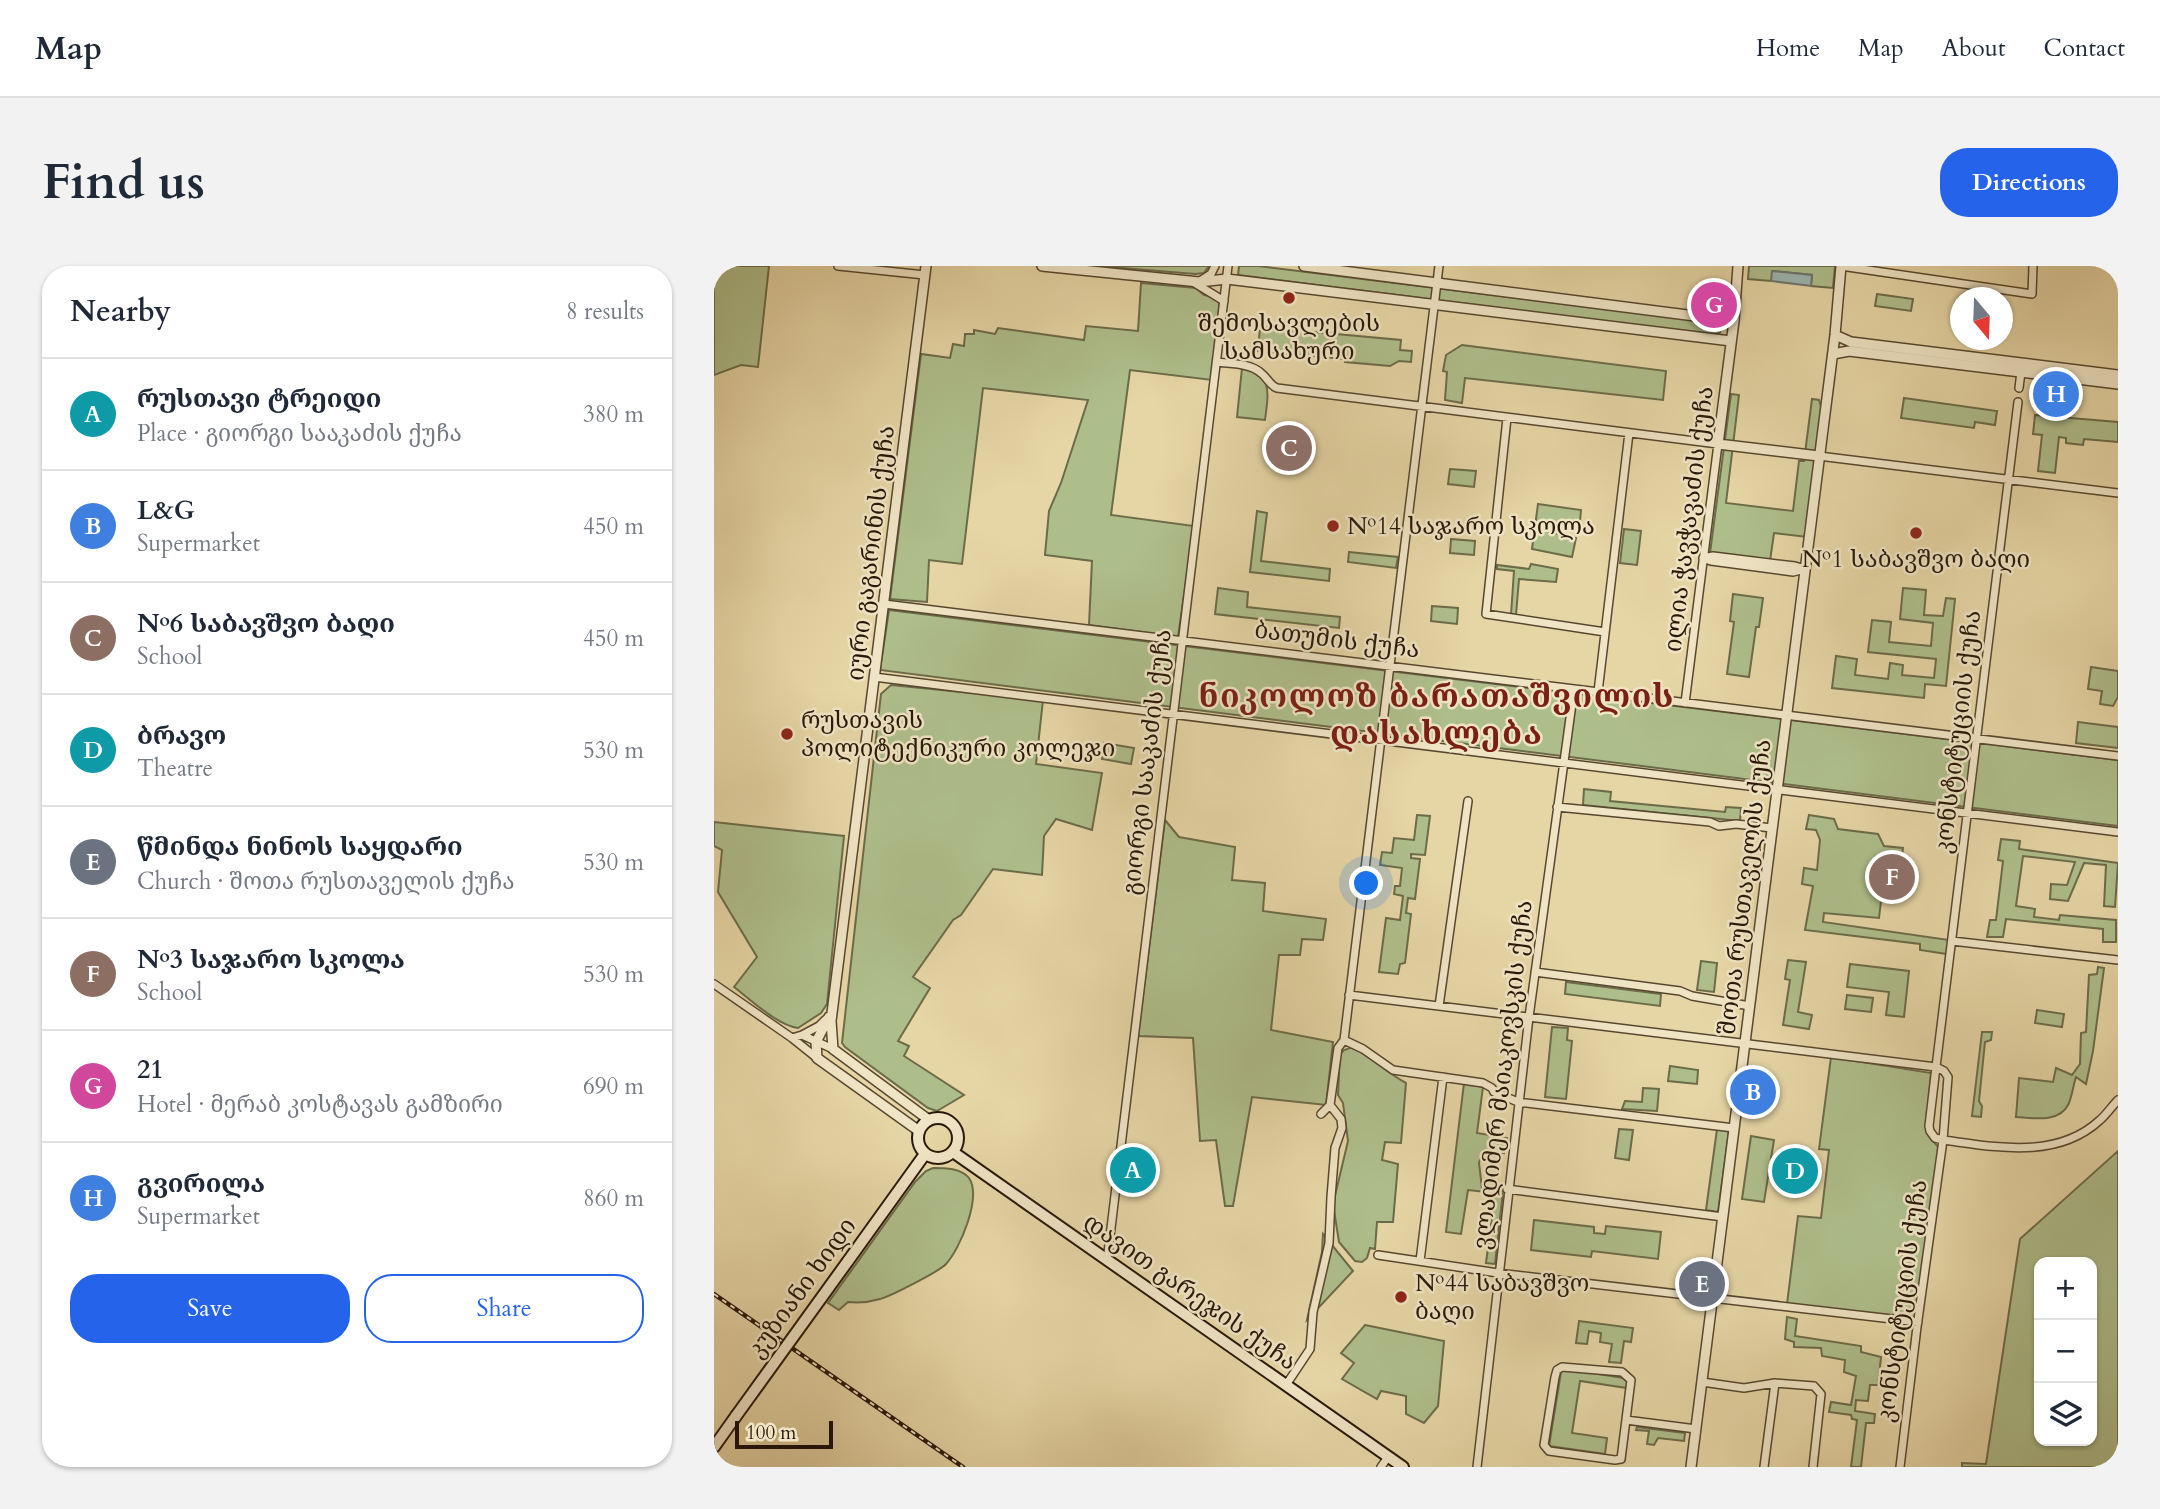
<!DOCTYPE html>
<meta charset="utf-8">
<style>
body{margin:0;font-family:Cardo,"Noto Serif Georgian",serif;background:#f2f2f3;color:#1f2937}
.controls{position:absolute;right:21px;bottom:21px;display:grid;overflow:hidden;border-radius:14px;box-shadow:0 2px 5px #0004}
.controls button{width:63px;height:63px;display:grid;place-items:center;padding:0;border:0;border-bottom:2px solid #e0e1e3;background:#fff;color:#1f2937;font:35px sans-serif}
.compass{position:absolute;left:1236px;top:21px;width:63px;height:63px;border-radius:50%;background:#fff;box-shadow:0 2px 5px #0004;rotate:161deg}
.scale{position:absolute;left:21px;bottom:18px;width:98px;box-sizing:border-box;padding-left:7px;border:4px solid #291809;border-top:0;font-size:19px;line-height:24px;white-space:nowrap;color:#291809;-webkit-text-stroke:5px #efe4c4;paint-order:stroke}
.you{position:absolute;left:653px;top:618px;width:24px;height:24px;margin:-18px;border:5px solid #fff;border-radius:50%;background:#1a73e8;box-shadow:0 0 0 10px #1a73e833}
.badge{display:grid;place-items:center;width:46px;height:46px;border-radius:50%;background:#2563eb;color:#fff;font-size:23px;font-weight:700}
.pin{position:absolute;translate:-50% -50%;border:4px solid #fff;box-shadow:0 2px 7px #0006}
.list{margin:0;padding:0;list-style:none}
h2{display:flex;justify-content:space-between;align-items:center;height:91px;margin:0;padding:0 28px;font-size:30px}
h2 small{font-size:23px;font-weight:400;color:#747a83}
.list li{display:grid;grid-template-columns:46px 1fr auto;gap:21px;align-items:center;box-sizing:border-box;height:112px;padding:0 28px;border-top:2px solid #e0e1e3}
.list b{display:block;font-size:26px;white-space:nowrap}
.list p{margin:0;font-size:23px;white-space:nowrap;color:#747a83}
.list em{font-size:23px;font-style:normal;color:#747a83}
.actions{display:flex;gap:14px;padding:21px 28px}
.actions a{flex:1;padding:16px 0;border:2px solid #2563eb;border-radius:28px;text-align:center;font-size:24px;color:#2563eb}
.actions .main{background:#2563eb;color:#fff}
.icon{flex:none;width:38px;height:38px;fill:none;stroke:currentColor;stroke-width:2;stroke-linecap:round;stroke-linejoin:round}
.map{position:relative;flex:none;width:1404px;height:1201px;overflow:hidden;border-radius:28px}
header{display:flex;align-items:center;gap:42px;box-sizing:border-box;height:98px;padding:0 35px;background:#fff;border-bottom:2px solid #e0e1e3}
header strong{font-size:33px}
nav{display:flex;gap:38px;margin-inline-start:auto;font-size:24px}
.intro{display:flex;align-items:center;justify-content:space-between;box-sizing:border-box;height:168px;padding:0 42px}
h1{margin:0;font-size:49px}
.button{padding:18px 32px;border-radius:28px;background:#2563eb;color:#fff;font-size:24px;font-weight:700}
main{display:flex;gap:42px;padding:0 42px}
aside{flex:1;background:#fff;border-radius:28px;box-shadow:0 2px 5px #0004}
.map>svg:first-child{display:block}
</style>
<header>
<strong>Map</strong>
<nav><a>Home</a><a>Map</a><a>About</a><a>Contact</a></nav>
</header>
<div class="intro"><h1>Find us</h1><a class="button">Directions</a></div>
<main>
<aside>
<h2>Nearby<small>8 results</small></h2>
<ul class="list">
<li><span class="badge" style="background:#0f9aa8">A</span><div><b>რუსთავი ტრეიდი</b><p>Place · გიორგი სააკაძის ქუჩა</p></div><em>380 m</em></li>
<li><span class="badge" style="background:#3f7fe0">B</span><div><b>L&amp;G</b><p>Supermarket</p></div><em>450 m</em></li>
<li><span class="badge" style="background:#8d6e63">C</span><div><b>№6 საბავშვო ბაღი</b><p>School</p></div><em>450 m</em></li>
<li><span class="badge" style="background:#0f9aa8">D</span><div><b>ბრავო</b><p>Theatre</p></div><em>530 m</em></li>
<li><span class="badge" style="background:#6b7280">E</span><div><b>წმინდა ნინოს საყდარი</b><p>Church · შოთა რუსთაველის ქუჩა</p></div><em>530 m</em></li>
<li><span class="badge" style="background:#8d6e63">F</span><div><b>№3 საჯარო სკოლა</b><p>School</p></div><em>530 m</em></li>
<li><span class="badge" style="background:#d1479c">G</span><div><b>21</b><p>Hotel · მერაბ კოსტავას გამზირი</p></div><em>690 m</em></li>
<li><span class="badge" style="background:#3f7fe0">H</span><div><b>გვირილა</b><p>Supermarket</p></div><em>860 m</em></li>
</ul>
<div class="actions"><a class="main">Save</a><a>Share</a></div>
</aside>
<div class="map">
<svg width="1404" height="1201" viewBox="0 0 1404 1201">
<rect width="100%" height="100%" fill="#e6d5a5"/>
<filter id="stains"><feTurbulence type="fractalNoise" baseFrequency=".00286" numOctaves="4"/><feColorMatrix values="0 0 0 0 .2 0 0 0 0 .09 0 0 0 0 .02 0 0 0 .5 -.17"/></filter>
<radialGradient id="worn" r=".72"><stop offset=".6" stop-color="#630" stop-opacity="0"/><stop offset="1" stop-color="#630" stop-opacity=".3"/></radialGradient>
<path fill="#aebe8b" stroke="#6c6b4a" stroke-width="2" fill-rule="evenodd" d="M0 0H55L44 101 27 99 0 109Z
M384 0H495L490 7 481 8Z
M525 0H544L1004 57 1007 61 1006 66 1001 69 524 9Z
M1035 0H1121L1119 22 1097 20 1098 9 1059 5 1057 15 1034 13Z
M427 17 482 22 490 29 506 32 498 114 416 104 397 249 480 260 464 371 375 359 378 295 331 289 335 245 347 217 374 134 269 122 248 298 215 294 213 336 176 333 207 88 236 92 239 78 250 80 251 68H260V64L281 68 284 62 370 74 372 60 424 65Z
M1163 28 1199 33 1197 45 1161 40Z
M546 61 687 74 686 84 698 85 697 96 685 95 676 100 631 96V93L544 85Z
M748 79 952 105 949 134 751 112 748 137 731 134 733 106 729 105 732 89Z
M528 102C560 108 554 129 551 154L523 151Z
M1017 128 1025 129 1012 237 1079 245 1085 195H1090L1098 133 1105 134 1109 147 1093 271 1060 267 1056 295 996 287Z
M1190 132 1283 145 1281 159 1261 156 1260 162 1187 152Z
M1321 149 1404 156V176L1370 173 1369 179 1352 177V172L1345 171 1341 207 1324 205 1328 169 1319 168Z
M736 203 762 205 760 221 734 218Z
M824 238 867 244 866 256 851 255 850 261 835 260V266L862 272 858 291 818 283Z
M543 245 553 247 547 295 616 303 615 315 536 306Z
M910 263 927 265 923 299 906 297Z
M737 273 761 275 760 289 736 287Z
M635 286 684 291 682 302 634 296Z
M817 298 844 303 842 316 805 313 802 349H797L800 305 783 303V299L815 303Z
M504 322 534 326 533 341 626 351 625 362 501 348Z
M1189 322 1212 324 1210 349 1229 350 1232 332 1241 333 1232 420 1211 418 1210 432 1118 422 1122 390 1143 393 1141 409 1174 413 1176 397 1189 399 1188 409 1220 412 1222 393 1154 386 1158 354 1177 356 1175 376 1217 380 1219 357 1186 353Z
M1019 328 1049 332 1045 361H1042L1035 411 1013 408 1020 356 1016 355Z
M718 340 744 342 743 358 717 355Z
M175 344 1404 494V560L166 404Z
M1377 401 1404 405V431L1399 440 1386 438 1388 425 1374 423Z
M177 419 329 434 322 498 388 507 378 564 342 553 330 570 328 609 279 603 247 649 239 654 199 711 216 722 184 775 195 780 190 790 250 829 223 845 214 842 131 781 128 777 167 428Z
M1364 456 1404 461V482L1362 477Z
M390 477 420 482 417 498 388 493Z
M870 523 897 526 896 535 1011 546 1012 541 1027 542 1026 555 869 539Z
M703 549 716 550 711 589 697 588V592L706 593 701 633 694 632 692 647 697 648 691 697 686 698 684 708 665 706 672 652 686 654 689 630 680 628 681 620H686L688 602 666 599 668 586 678 587 680 572 700 574Z
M1095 549 1120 553 1124 563 1164 568 1170 580 1189 582 1182 637 1167 635 1165 652 1110 647 1109 656 1235 674 1233 688 1206 684V678L1091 664 1099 620 1088 618 1090 602 1103 604 1106 574 1102 564 1092 563Z
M451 554 465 571 521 581 518 614 551 617 549 645 612 653 609 674 588 673 586 689H565L557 764 619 776 612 839 538 831 519 940H511L502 874 486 875 479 772 424 770Z
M0 556 130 570 113 738 107 747 84 762C63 759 37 734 20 721L43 691 4 626 8 584 0 580Z
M1287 573 1306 575 1305 583 1404 597 1401 641 1390 640 1392 599 1370 597 1354 635 1336 633 1337 618 1353 619 1361 596 1309 590 1302 640 1321 643 1320 651 1345 654 1346 649 1402 654V676H1389V663L1292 653 1289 671H1273L1276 654H1282L1289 595 1284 594Z
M1074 694 1092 696 1084 746 1098 749 1095 763 1069 759 1076 714 1071 713Z
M987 695 1003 697 1000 726 983 724Z
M1136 698 1195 705 1190 751 1172 749 1175 726 1133 721Z
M1384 701 1390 702 1379 785 1372 818 1362 811C1359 820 1358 831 1354 839 1345 857 1319 852 1302 851L1305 812 1339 816 1342 802 1358 809 1366 798 1367 767 1372 766 1375 709 1383 708Z
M852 716 947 728 946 740 851 728Z
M1133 729 1159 732 1157 746 1131 743Z
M1323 744 1350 748 1348 761 1321 757Z
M838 761 854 762 853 774 858 775 852 833 831 831Z
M1268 766H1278L1277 774 1271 776 1265 835 1268 840 1267 851 1258 850Z
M639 781C658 791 673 807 692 817L687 877 671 876 668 894 684 898 679 956H663L661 983 656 982 653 992 648 996 641 995 625 976 619 938 634 875 629 837 624 829 626 788 630 784Z
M1117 791 1217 807 1212 863 1218 874 1226 883 1201 1052 1073 1038 1084 950 1107 952 1115 884 1105 883Z
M956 800 984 804 983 818 954 815Z
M750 817 769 821 763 867 793 872 790 887 770 884 765 897 768 922 789 925 781 998 772 997 781 927 754 924 747 968 732 966Z
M929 822 945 823 943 845 908 843 911 835 928 836Z
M905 863 919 864 915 894 901 892Z
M1003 863 1015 865 1004 946 992 944Z
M1037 870 1060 874 1050 936 1028 933Z
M1404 885V1201H1248V1197L1272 1198 1306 973ZM1325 996H1378V1175H1325Z
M219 902C231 902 247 902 255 912 268 931 246 983 232 998 226 1005 175 1031 166 1033 156 1036 144 1037 134 1036L125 1044 114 1037 201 916 212 905Z
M820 954 880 961V967L891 968 892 960 947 966 944 993 878 985 877 991 817 984Z
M609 968 639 1005 593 1054 608 986Z
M1073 1051 1083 1053 1081 1070 1147 1080V1086L1167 1091 1164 1119H1156L1154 1135 1142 1134 1141 1145 1161 1148 1160 1157H1152L1147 1201H1137L1143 1154 1138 1153 1137 1149 1115 1146 1117 1136 1137 1139 1142 1110 1130 1106 1131 1094 1108 1090 1107 1082 1080 1081V1076L1071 1073Z
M865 1055 919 1062 917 1076 910 1075 907 1097 895 1096 898 1078 886 1076 887 1067 875 1065 873 1078 862 1077Z
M651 1059 730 1075 724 1140 710 1157 692 1148V1130L667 1125 663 1133 628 1113 640 1097 627 1087Z
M852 1103 910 1112 914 1117 913 1122 866 1115 858 1167 893 1172 891 1188 835 1180 847 1106Z
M923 1161 971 1167 970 1175 944 1172 940 1179 933 1178 935 1165 922 1164Z"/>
<path fill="#9cb6b2" stroke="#6e776e" stroke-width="2" d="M1058 5 1098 9 1097 20 1057 15Z"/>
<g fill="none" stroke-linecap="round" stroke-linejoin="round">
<g stroke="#584730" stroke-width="10">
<path id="minor" d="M124 0 211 9
M1127 0 1318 28 1319 0
M486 15 497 8 501 0
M479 16 510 35
M503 96C517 98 536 97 547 107 554 112 555 119 563 122L1004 178 971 437
M1305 122 1307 106
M793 152 772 348 891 366
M1105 190 1404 227
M999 290 1081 300 1091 303 1079 306 997 295 989 292Z
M170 338 1404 490
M160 411 1404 566
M884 426 915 167
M843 541 996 556 1005 560 1022 558 1058 562
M1238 675 1404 694
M821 706 966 725 978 730 1036 740
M0 718 78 772 103 792
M635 729 1222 801 1304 136
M725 740 754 535
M88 769 105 760 111 754
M78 772 88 769 119 783
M630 774 649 783 679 804 769 817 778 822 780 826 804 836 1020 862
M607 848 616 839 624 782 630 774 725 0
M793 923 1009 951
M664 989 784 1007 1204 1056
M393 995 514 0
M706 995 729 811
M848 1101 908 1106 917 1114 907 1193 901 1194 835 1185 830 1179 841 1111 843 1104Z
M988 1116 1030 1122 1061 1117 1100 1120 1107 1128 1099 1201
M572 1119 596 1083 599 1046 615 977 617 931 621 882 628 862 627 853 616 839
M912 1154 982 1163
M667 1201 674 1191
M763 1201 815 751 860 423
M1050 1201 1061 1117
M1186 1201 1203 1061 1229 874 1234 811 1230 805 1222 801 1215 860 1216 865 1221 872 1229 874C1282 881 1343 894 1386 854 1393 848 1398 840 1404 834"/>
</g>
<g stroke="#584730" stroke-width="12">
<path id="tertiary" d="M212 0 117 755 119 783 215 854
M328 0 485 16 513 13 1017 75
M590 0 1020 55
M1024 0 1020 55 1004 178 1105 190
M1121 69 1137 76 1404 109
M1119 88 1135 85 1404 118
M115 751 102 776 103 792 205 865
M977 1201 1121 69 1127 0"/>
</g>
<g stroke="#291809" stroke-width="14">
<path id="secondary" d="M204 872a20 20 0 1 1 40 0a20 20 0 1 1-40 0Z
M239 886 689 1201
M134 995 211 888
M0 1181 22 1150"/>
</g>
<use href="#minor" stroke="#efe4c4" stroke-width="7"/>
<use href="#tertiary" stroke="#efe4c4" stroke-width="9"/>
<use href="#secondary" stroke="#efe4c4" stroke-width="10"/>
<g stroke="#291809" stroke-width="4.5">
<path id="rail" d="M0 1028 249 1201"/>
</g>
<use href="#rail" stroke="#efe4c4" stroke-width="2" stroke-dasharray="5" stroke-linecap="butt"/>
<g stroke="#291809" stroke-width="14" stroke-linecap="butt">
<path id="secondary-bridge" d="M22 1150 134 995"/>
</g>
<use href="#secondary-bridge" stroke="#efe4c4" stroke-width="10"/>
</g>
<g fill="#8f2418" stroke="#efe4c4" stroke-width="2.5">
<circle cx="575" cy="32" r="7"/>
<circle cx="619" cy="260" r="7"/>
<circle cx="1202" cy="267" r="7"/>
<circle cx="73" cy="468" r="7"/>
<circle cx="687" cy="1031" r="7"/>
</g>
<g text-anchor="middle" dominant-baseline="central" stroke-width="5" stroke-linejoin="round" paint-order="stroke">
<g font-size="24" fill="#291809" stroke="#efe4c4" text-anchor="start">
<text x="575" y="57" text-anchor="middle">შემოსავლების<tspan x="575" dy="28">სამსახური</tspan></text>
<text x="633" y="260">№14 საჯარო სკოლა</text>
<text x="1202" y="293" text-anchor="middle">№1 საბავშვო ბაღი</text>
<text x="87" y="454">რუსთავის<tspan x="87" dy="28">პოლიტექნიკური კოლეჯი</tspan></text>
<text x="701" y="1017">№44 საბავშვო<tspan x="701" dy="28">ბაღი</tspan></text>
</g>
<g font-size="24" fill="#291809" stroke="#efe4c4">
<text transform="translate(975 253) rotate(-83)">ილია ჭავჭავაძის ქუჩა</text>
<text transform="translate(157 287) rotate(-83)">იური გაგარინის ქუჩა</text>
<text transform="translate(623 374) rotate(7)">ბათუმის ქუჩა</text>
<text transform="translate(1244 466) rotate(-83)">კონსტიტუციის ქუჩა</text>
<text transform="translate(433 496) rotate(-83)">გიორგი სააკაძის ქუჩა</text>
<text transform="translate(1031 621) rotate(-83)">შოთა რუსთაველის ქუჩა</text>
<text transform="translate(789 809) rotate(-83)">ვლადიმერ მაიაკოვსკის ქუჩა</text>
<text transform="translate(88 1022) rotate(-54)">კუზიანი ხიდი</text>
<text transform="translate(476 1026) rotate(35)">დავით გარეჯის ქუჩა</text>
<text transform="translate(1188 1035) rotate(-82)">კონსტიტუციის ქუჩა</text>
</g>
<g font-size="32" font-weight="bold" letter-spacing="2" fill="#7a1f14" stroke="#efe4c4">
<text x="723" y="431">ნიკოლოზ ბარათაშვილის<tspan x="723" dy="37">დასახლება</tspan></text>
</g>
</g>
<rect width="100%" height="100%" filter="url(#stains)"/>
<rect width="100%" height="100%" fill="url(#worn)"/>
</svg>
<div class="controls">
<button>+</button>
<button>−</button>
<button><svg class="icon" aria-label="layers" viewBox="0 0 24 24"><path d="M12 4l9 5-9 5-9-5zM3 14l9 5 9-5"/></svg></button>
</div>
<svg class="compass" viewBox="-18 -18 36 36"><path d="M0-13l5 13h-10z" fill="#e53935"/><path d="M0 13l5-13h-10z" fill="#747a83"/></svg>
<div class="scale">100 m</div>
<div class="you"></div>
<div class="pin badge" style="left:419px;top:904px;background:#0f9aa8">A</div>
<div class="pin badge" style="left:1039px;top:826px;background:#3f7fe0">B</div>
<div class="pin badge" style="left:575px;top:182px;background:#8d6e63">C</div>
<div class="pin badge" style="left:1081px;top:905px;background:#0f9aa8">D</div>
<div class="pin badge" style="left:988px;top:1018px;background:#6b7280">E</div>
<div class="pin badge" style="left:1178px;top:611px;background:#8d6e63">F</div>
<div class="pin badge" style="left:1000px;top:39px;background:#d1479c">G</div>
<div class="pin badge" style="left:1342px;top:128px;background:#3f7fe0">H</div>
</div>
</main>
